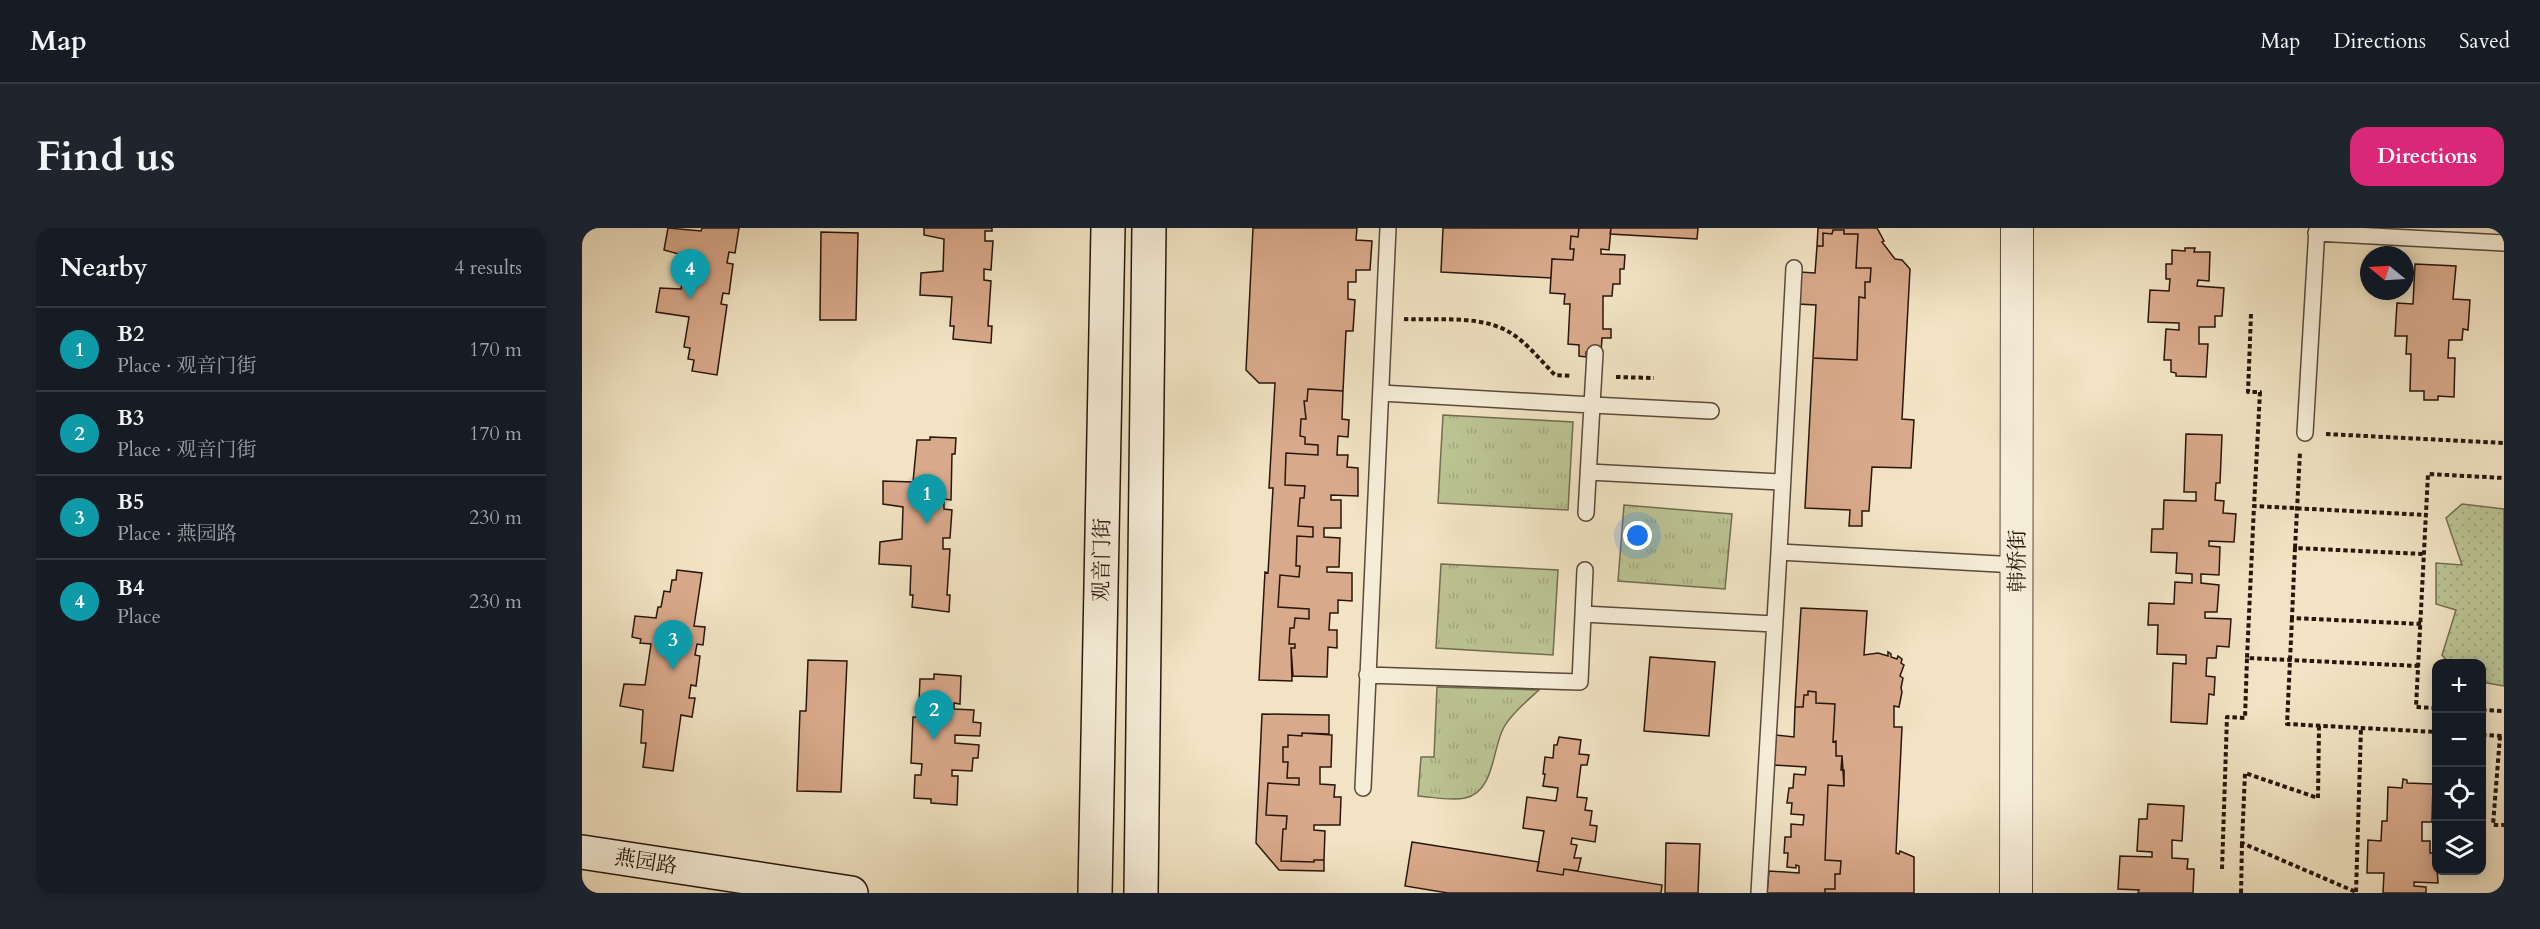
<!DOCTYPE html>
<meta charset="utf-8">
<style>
body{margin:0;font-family:Cardo,"Noto Serif SC",serif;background:#20242c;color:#f1f3f6}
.controls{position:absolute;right:18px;bottom:18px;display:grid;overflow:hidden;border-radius:12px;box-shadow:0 3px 15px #0003}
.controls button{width:54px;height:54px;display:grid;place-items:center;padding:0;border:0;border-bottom:2px solid #363941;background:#171b24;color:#f1f3f6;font:30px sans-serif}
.compass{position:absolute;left:1778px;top:18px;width:54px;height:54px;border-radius:50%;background:#171b24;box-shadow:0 3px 15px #0003;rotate:288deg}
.you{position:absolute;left:1056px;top:308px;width:21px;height:21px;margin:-15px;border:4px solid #fff;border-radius:50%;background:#1a73e8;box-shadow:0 0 0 9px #1a73e833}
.badge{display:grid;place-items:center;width:39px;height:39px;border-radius:50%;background:#db2777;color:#fff;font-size:20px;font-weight:700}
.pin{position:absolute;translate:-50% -50px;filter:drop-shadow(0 2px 3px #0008)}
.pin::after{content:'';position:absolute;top:32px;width:21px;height:18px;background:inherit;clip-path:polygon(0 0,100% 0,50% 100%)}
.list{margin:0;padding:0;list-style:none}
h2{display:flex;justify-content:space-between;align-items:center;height:78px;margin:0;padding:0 24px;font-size:26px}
h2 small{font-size:20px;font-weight:400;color:#9ea1a6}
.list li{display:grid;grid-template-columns:39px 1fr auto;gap:18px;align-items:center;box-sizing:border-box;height:84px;padding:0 24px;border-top:2px solid #363941}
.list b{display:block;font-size:22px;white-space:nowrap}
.list p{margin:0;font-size:20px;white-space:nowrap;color:#9ea1a6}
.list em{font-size:20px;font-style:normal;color:#9ea1a6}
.icon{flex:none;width:33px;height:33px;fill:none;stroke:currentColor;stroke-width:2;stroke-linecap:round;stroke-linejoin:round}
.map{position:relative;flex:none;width:1922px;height:665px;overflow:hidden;border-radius:18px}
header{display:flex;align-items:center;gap:36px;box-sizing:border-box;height:84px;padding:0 30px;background:#171b24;border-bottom:2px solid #363941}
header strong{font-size:28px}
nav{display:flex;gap:33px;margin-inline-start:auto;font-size:21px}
.intro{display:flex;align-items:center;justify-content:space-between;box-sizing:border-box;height:144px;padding:0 36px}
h1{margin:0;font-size:42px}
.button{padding:15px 27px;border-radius:18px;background:#db2777;color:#fff;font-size:21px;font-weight:700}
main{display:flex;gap:36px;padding:0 36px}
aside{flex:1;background:#171b24;border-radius:18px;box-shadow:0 3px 15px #0003}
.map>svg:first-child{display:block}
</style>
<header>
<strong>Map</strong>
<nav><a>Map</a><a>Directions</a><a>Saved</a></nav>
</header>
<div class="intro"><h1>Find us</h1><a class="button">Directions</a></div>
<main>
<aside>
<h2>Nearby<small>4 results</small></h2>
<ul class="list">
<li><span class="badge" style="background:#0f9aa8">1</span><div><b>B2</b><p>Place · 观音门街</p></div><em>170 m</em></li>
<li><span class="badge" style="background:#0f9aa8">2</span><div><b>B3</b><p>Place · 观音门街</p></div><em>170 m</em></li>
<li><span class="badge" style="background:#0f9aa8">3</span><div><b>B5</b><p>Place · 燕园路</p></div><em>230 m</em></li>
<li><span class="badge" style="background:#0f9aa8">4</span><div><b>B4</b><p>Place</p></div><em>230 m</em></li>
</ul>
</aside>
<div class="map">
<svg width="1922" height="665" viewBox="0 0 1922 665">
<defs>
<pattern id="grass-tufts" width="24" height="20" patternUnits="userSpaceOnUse" patternTransform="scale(1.5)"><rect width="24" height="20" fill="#bbc393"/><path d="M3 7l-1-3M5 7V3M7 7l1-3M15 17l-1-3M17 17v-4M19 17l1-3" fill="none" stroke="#a1a77e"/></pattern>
<pattern id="park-dots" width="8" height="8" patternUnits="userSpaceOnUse" patternTransform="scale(1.5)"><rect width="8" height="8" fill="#bbc393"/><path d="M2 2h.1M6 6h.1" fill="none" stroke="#a1a77e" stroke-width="1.8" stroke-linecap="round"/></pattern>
</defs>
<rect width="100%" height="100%" fill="#f1e3c3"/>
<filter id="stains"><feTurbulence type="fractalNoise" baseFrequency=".00333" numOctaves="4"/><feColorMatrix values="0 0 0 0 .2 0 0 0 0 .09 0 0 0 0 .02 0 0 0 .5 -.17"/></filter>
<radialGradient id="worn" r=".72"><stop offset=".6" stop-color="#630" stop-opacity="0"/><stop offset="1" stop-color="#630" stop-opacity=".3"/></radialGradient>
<path fill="url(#grass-tufts)" stroke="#726c50" stroke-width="1.5" d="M861 187 991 194 986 282 856 275Z
M1042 277 1150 286 1143 361 1036 353Z
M859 336 976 342 971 427 854 420Z
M855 459 957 462C945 473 930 485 922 499 910 520 913 564 883 570 869 573 851 569 836 568L839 529H852Z"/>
<path fill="url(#park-dots)" stroke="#726c50" stroke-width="1.5" d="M1880 276 1922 281V458L1900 454V436L1867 435 1860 427 1874 382 1854 376V335L1880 337 1864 290Z"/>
<path fill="#d9a98b" stroke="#28160c" stroke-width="1.5" d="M86 0 119 3 120 0H157L153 25 147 24 145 35 151 36 147 66 141 65 139 76 145 77 135 147 110 143 112 132 106 131 108 120 102 119 107 89 74 84 78 60 99 61 104 28 82 22Z
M342 0H410V3H403V13H411L409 42 402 41V52L409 53 406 98H410L409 115 371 111 372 98H368L370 69 338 67 339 45 361 43 362 11 342 7Z
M671 0H775L774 12 790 13 788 42H774V54H766V71L773 72 771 103H764L761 163 726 161 725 173H722L724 191H719L718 208 723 209V216L736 217V227L704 225 703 257 723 258 722 270H718L716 298 731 299V309L715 308 714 338H718L717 349 698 347 696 379 727 381V391L713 390 712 400H708L707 416H713V420H709L710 453 677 452 683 344 686 345 691 260H687L693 155H677L664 142Z
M861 0H997L996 9 989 8 988 21H992L991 32 970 31 969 50 859 44Z
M997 0H1029L1027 22 1019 21V26L1043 27 1042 41H1038V56H1031L1030 68H1021V101H1029V110H1020L1019 125 1004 124V129L997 128V117L986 116 988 76H982L983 66 968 65 970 31 991 32 992 21H988L989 8 996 9Z
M1029 0H1116L1115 11 1028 6Z
M1236 0H1295L1302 13 1300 14 1313 31 1320 32 1328 41 1320 191 1332 192 1329 240 1290 239 1287 283H1280V298H1267L1268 282 1223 280 1231 130 1275 132 1277 69 1283 70V54H1288L1289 40H1274L1276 6H1262V2H1251L1250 6 1241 5V18H1235Z
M1251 2H1262V6H1276L1274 40H1289L1288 54H1283V70L1277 69 1275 132 1231 130 1234 77 1216 76 1218 44 1233 45 1235 18H1241V5L1250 6Z
M239 4 276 5 274 92H238Z
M1603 20H1613L1612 24H1628L1627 53 1616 52 1615 58 1642 60 1640 88H1633V99H1617V116H1626L1624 149 1594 148V145L1589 144V132H1582L1584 101 1597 102V95L1566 94 1568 62 1587 63 1588 51H1584V36H1590V22L1603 23Z
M1833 36 1874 38 1871 71 1888 72 1886 102 1881 101 1880 112H1867L1866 130H1873L1872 169 1856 168V172H1842V163H1828L1829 126H1824L1825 108H1813L1815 75 1831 76Z
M726 161 761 163 760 191 767 192 766 209 756 208 755 227H766L765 239 776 240V268L749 267V272H759V300H742V309L758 310 757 339H745V344L770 345V373L756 372V385H748L747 402H755V420L746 419 745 449 711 448 709 420H713V416H707L708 400H712L713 390 727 391V381L696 379 698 347 717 349 718 338H714L715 308 731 309V299L716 298 718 270H722L723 258 703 257 704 225 736 227V217L723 216V209L718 208 719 191H724L722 173H725Z
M1604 206 1640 207 1638 255H1634L1633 272 1642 273 1641 285 1654 286 1652 314 1627 313V318L1638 319 1637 347 1619 346V355L1637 357 1635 384H1623V390L1649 391 1647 419 1635 418 1634 430H1625L1624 448 1633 449 1632 467 1627 466 1625 496 1589 494 1591 435 1604 436V427L1575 426 1576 397H1566L1567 375 1592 376 1593 354 1610 355V346L1594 345 1595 325 1569 324 1570 301H1581L1582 272 1614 273V264H1602Z
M348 209 374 210 373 226H370L369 272 362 271V281L370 282 368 310H361V321H368L365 367H368L367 384 330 379 331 367H328L329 338 297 336 298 314 320 311 321 279 301 276V253L331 254 335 212H348Z
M95 342 120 345 112 398 123 399 121 417 115 416 113 427 118 428 114 458 109 457 107 470H113L110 489 99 487 91 543 61 539 64 515H59L61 482 38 478 42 456 63 457 69 416 58 415 59 411 50 409 53 388 74 390 76 379H79L82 363 88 364 90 352H94Z
M1219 380 1285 383 1282 427 1296 425 1306 428V424L1309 426V429L1315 431 1316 428 1320 431 1319 435 1322 437 1318 448 1321 450 1319 460 1320 464 1317 479 1312 478V499H1320L1314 625 1317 626 1318 623 1332 629V665H1243V661H1253V646H1258L1259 633 1243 632 1246 557 1262 558V542H1259L1260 528H1254V513L1251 514 1253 476 1234 475V464L1226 463V467H1222L1221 479H1213Z
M1068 429 1133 434 1127 508 1062 503Z
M226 432 265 433 259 564 215 563 218 483H224Z
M352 446 379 448 378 476 372 475V481L392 482 391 494 399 495 398 508 373 507V515L397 517 396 530H391L390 543 370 542V548H376L375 577 349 575V571L332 570 333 547H339L340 536 329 535 331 489H341L342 474H337L338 451H352Z
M1226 463 1234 464V475L1253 476 1251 514 1254 513V528H1260L1262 558 1246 557 1243 632 1259 633 1258 646H1253V661H1243V665H1185L1187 643 1217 645V638L1214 637V640L1205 639 1206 625H1202L1203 609H1209V596L1221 597 1222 587 1209 586 1210 575H1205L1207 560H1211L1212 546 1223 547 1224 539 1192 537 1194 507 1212 509 1213 479H1221L1222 467H1226Z
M680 486 747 487V506L720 505V508L706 507V519H701V534H706L705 550H717V557L686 555 684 587 705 588 704 601H701L699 633 732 634V632H742V643L697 642 674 615Z
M720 505 750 507 749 539H738V556L753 557 752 569H759L758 597H732V602L743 603 742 632H732V634L699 633 701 601H704L705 588 684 587 686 555 717 557V550H705L706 534H701V519H706V507L720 508Z
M977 509 999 512 997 526 1007 527 1005 537H999L995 569 1005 570 1003 582 1010 583 1008 597 1015 598 1013 614 990 610 989 616 995 617 992 630H999L996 643 982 641 981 647 955 643 962 603 941 600 945 569 974 573 976 560 961 558 963 546H961L963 529 971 530 972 517H975Z
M1821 551 1825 552V555L1851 556 1850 594H1840V613H1848V625H1854L1856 655 1832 654V658L1844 659V665H1801L1802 645H1785L1786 612 1799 613 1800 593H1805L1806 559 1820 560Z
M1566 576 1602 578 1600 613 1590 612V630L1606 631 1605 641H1612L1611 665H1556L1557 662 1536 661 1538 628 1570 629V624L1555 623 1557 591H1565Z
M830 614 957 634 955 643 981 647 982 641 1080 657 1079 665H866L823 658Z
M1084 615 1118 616 1116 665H1083Z"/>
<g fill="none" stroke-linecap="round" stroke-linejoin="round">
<g stroke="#5a493a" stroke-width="18">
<path id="lane" d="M1734 5 1922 15
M1013 125 1010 177 1129 183
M799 165 1010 177 1004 285
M1723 205 1735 0
M1007 244 1200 254
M1197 324 1212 40
M1001 386 1192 396
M785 447 998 454 1003 342
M781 560 806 0
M1177 665 1197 324 1435 337"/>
</g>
<g stroke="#5a493a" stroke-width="34">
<path id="street" d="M1434 665 1435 0"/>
</g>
<g stroke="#28160c" stroke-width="36">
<path id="secondary" d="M0 624 269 665
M513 665 526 0
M559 665 567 0"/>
</g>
<path stroke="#28160c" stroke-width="4" stroke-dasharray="4.5 3" stroke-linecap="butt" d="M1669 86 1666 164H1678L1672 278
M822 91C859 93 905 85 936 110 950 121 961 135 973 147L990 148
M1034 149 1072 150
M1744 206 1922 215
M1713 320 1718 224
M1710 390 1705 496 1854 504
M1839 396 1710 390 1713 320 1842 326
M1837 438 1665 430 1672 278 1844 287
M1854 480 1834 479 1846 246 1922 250
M1900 482 1922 483
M1737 498 1736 570 1663 545 1660 615 1774 664
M1900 507 1922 508
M1918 508 1911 597H1922
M1640 641 1645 489 1663 490 1665 430
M1774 664 1779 500
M1659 665 1660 615"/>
<use href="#lane" stroke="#f6edd8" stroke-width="15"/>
<use href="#street" stroke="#f6edd8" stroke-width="32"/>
<use href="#secondary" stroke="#f6edd8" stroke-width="33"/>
</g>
<g text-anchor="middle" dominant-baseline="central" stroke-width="4.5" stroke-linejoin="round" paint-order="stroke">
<g font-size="21" fill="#28160c" stroke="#f6edd8">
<text transform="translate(520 332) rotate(-89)">观音门街</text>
<text transform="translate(1435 333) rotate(-90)">韩桥街</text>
<text transform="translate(64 634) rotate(9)">燕园路</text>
</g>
</g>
<rect width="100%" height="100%" filter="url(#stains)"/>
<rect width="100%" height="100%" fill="url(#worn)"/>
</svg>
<div class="controls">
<button>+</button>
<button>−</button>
<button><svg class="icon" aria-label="locate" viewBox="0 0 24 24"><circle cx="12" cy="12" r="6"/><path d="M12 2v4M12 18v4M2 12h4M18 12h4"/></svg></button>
<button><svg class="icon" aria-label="layers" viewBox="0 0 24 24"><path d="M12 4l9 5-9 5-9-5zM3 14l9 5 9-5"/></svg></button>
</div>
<svg class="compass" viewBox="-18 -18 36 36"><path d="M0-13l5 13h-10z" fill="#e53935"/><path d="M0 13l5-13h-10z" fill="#9ea1a6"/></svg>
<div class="you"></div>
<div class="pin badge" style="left:345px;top:296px;background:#0f9aa8">1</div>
<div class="pin badge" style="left:352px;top:512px;background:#0f9aa8">2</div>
<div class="pin badge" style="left:91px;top:442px;background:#0f9aa8">3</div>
<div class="pin badge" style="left:108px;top:71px;background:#0f9aa8">4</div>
</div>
</main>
